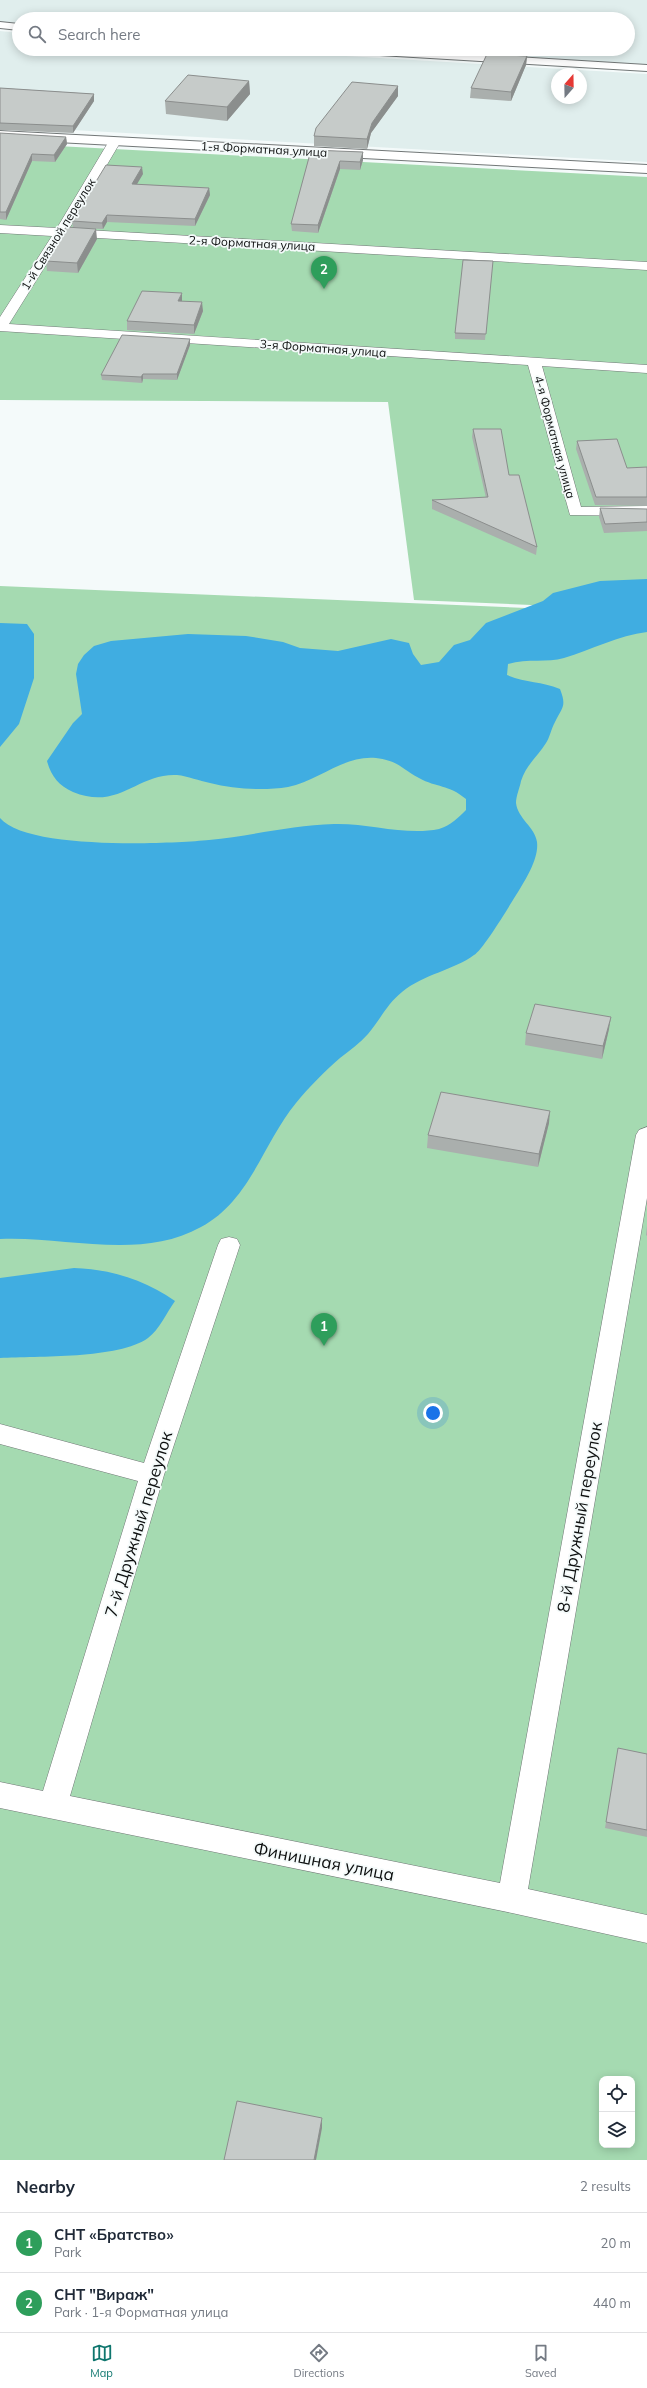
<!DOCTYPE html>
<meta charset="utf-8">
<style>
body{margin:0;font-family:Mulish,sans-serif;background:#f2f2f3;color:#1f2937}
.controls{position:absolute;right:12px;bottom:12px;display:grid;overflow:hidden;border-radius:8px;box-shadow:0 2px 10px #0003}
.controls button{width:36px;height:36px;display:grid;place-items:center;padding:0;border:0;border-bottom:1px solid #e0e1e3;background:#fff;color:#1f2937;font:20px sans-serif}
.compass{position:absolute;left:551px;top:68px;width:36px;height:36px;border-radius:50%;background:#fff;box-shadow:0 2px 10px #0003;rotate:20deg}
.you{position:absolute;left:433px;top:1413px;width:14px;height:14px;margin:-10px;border:3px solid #fff;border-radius:50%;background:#1a73e8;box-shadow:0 0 0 6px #1a73e833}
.badge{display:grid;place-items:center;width:26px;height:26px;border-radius:50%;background:#0f766e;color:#fff;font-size:13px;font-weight:700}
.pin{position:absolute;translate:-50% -33px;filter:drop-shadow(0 1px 2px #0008)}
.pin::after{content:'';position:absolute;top:21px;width:14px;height:12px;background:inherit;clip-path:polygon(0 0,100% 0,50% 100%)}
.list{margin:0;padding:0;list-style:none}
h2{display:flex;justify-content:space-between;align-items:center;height:52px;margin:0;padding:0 16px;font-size:17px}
h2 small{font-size:13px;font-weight:400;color:#747a83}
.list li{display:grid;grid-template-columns:26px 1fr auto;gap:12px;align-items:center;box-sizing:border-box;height:60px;padding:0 16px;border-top:1px solid #e0e1e3}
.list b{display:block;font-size:15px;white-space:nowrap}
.list p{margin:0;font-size:13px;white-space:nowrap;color:#747a83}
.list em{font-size:13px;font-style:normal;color:#747a83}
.icon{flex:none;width:22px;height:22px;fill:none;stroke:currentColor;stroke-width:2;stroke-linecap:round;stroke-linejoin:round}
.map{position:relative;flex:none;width:647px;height:2160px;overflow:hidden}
.search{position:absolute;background:#fff;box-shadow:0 2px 10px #0003;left:12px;right:12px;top:12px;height:44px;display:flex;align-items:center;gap:10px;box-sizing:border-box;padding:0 14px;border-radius:22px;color:#747a83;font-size:15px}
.sheet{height:172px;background:#fff}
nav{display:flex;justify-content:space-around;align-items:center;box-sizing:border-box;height:56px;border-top:1px solid #e0e1e3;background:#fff;font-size:11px;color:#747a83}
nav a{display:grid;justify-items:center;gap:2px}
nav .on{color:#0f766e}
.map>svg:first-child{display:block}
</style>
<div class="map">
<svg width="647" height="2160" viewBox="0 0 647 2160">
<rect width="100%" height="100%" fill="#f4fafa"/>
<path fill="#e0eeed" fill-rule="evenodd" d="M0 0H647V67L368 49H628V19H19V24L0 22Z
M0 31 19 33V49H231L647 74V162L0 126ZM557 74H581V98H557Z"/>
<path fill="#a5dab1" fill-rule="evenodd" d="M0 143 647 177V610L414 600 388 402 0 400Z
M0 586 647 613V2160H0ZM602 2079H632V2145H602Z"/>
<path fill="#40ade1" d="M647 579V632C619 635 591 650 564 658 547 663 528 658 508 664L507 675C526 683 541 681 560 689 567 707 562 707 555 722 551 729 550 737 546 743 538 756 526 765 521 781 520 787 516 796 516 803 518 819 535 827 537 842 539 858 526 879 518 892 511 903 483 950 474 955 454 970 424 974 402 992 387 1004 380 1020 368 1034 360 1043 350 1050 340 1058 325 1071 309 1087 296 1103 263 1143 250 1201 201 1227 140 1261 66 1236 0 1239V818C26 850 168 844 209 840 251 836 292 825 334 824 369 823 406 836 439 829 450 826 459 817 466 810V799C448 784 437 788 419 778 402 769 399 761 376 758 343 755 319 781 288 787 263 791 234 789 210 783 199 781 188 776 177 775 137 773 119 811 73 792 59 786 51 776 47 761L73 723 82 714 76 674 78 664 84 655 94 646 111 641 188 634 246 636 283 642 300 648 338 651 391 639 409 643 413 654 421 665 439 662 454 645 470 640 486 623 543 601 553 593 600 581Z
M0 623 27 624 34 634V678L19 724 0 747Z
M74 1268C110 1269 145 1280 175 1301 167 1312 159 1330 148 1338 119 1359 37 1356 0 1358V1278Z"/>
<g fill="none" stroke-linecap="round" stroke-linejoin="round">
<g stroke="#727777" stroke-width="1">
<path id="lane" d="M115 138 121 141 69 229 647 262V270L64 236 9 324 647 365V373L542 366 581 507 647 506V516L570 515 528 365 0 331V317L52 236 0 233V225L57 228 109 141Z
M647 1127V1198L528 1889 647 1915V1943L512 1913 0 1808V1782L43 1791 138 1481 0 1444V1424L144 1463 218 1245 221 1239 229 1237 237 1239 240 1245 164 1475 70 1796 500 1883 636 1135 639 1130Z"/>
</g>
<g stroke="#727777" stroke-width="2">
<path id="street" d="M0 22 19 24V30L0 28Z
M323 49H385L647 65V71L329 52Z"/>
</g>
<g stroke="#727777" stroke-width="2">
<path id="secondary" d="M0 131 647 165V173L0 139Z"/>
</g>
<use href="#lane" fill="#fff" fill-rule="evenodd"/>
<use href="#street" fill="#fff" fill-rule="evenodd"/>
<use href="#secondary" fill="#fff" fill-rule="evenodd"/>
</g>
<path fill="#aaafad" d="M491 49H533L530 56H527L526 65 511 101 470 98 471 88 491 54Z
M249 81 250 94 227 121 166 114 165 101Z
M398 86V96L371 133 367 149 314 146V136Z
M0 88 94 94V101L73 133 0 130Z
M0 133 66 137 67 144 55 162 32 161 6 220 0 219Z
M311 150 363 152V160L360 170 340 169 318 233 292 231 291 224Z
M143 174 136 184 209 188 210 195 195 226 107 222 103 229 73 228 72 221Z
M97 239 78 273 47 271 46 261Z
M492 267 485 340 455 339V333Z
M182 301 203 311 194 334 127 330V321Z
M190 345 177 380 143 379 142 383 102 380 101 375Z
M473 429 509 475 537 547 536 555 432 509V500L486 498 472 437Z
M577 441 627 468 647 467V506L595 505 576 449Z
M600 508 647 509V531L604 533 599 517Z
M609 1029 602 1059 525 1045 526 1033Z
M549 1123 538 1167 427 1148 428 1135Z
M647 1226V1236L646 1235Z
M618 1748 647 1754V1837L605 1828Z"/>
<path fill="#8b8e8d" d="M531 49H533L530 56Z
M527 56 526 65 511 101V92Z
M249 81 250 94 227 121V107Z
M398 86V96L371 133 367 149V139L372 123Z
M94 94V101L73 133V126Z
M66 137 67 144 55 162 54 155Z
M363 152V160L360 170V162Z
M32 154V161L6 220V212Z
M340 161V169L318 233V225Z
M142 167 143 174 133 191 132 184Z
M209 188 210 195 195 226V219Z
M107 215V222L103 229 102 223Z
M96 229 97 239 78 273 77 263Z
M182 293V303L178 301Z
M202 302 203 311 194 334V325Z
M190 339V345L177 380V374Z
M143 374V379L142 383 141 377Z
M611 1017 609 1029 602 1059 603 1046Z
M550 1111 549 1123 538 1167 539 1154Z
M322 2118V2128L316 2160H314Z"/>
<path fill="#c6cbc9" stroke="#8b8e8d" d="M505 16 538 19H504Z
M487 54 527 56 511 92 471 88Z
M188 75 249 81 227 107 165 101Z
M352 82 398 86 372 123 367 139 314 136 316 128Z
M0 88 94 94 73 126 0 123Z
M0 133 66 137 54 155 32 154 6 212H0Z
M311 150 363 152 360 162 340 161 318 225 291 224Z
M106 165 142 167 132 184 209 188 195 219 107 215 102 223 72 221Z
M66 227 96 229 77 263 46 261Z
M463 260 493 261 486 334 455 333Z
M142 291 182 293 178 301 202 302 194 325 127 321Z
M122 335 190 339 177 374H143L141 377 101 375Z
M473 429H501L509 475H519L537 547 432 500 488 497Z
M617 439 627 468 647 467V497H596L577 441Z
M600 508 647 509V522L605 524Z
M535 1004 611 1017 603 1046 526 1033Z
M441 1092 550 1111 539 1154 428 1135Z
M618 1748 647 1754V1830L606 1822Z
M237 2101 322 2118 314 2160H224Z"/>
<g text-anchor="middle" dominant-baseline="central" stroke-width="3.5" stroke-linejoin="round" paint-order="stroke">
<g font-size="12" fill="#0d0f0f" stroke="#f4fafa">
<text transform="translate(264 149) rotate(3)">1-я Форматная улица</text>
<text transform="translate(58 234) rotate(-58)">1-й Связной переулок</text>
<text transform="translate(252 243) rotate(3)">2-я Форматная улица</text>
<text transform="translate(323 348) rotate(4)">3-я Форматная улица</text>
<text transform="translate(555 437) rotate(75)">4-я Форматная улица</text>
</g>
<g font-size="17" fill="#0d0f0f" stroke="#f4fafa">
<text transform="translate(579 1517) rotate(-80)">8-й Дружный переулок</text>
<text transform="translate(138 1524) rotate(-73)">7-й Дружный переулок</text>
<text transform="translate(324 1861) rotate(11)">Финишная улица</text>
</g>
</g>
</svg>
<div class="controls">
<button><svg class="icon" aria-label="locate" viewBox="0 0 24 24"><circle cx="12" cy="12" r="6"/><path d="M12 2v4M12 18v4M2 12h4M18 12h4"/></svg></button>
<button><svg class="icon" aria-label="layers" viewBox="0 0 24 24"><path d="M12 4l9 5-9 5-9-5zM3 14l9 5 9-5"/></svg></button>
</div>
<svg class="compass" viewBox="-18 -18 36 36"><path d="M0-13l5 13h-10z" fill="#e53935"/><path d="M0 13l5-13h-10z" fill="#747a83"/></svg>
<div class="you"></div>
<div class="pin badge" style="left:324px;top:1346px;background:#2e9e5b">1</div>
<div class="pin badge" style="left:324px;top:289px;background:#2e9e5b">2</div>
<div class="search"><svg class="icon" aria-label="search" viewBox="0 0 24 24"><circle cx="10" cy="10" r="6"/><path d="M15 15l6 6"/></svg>Search here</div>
</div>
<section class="sheet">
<h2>Nearby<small>2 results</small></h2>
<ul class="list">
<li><span class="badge" style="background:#2e9e5b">1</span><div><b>СНТ «Братство»</b><p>Park</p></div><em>20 m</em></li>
<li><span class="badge" style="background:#2e9e5b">2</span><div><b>СНТ &quot;Вираж&quot;</b><p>Park · 1-я Форматная улица</p></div><em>440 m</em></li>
</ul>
</section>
<nav>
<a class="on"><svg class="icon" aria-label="map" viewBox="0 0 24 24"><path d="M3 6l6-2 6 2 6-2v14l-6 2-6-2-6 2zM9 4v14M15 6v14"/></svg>Map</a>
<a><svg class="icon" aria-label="directions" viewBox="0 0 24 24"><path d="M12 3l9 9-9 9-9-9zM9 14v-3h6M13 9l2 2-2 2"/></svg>Directions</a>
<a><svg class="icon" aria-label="saved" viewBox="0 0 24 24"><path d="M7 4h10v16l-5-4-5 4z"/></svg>Saved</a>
</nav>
